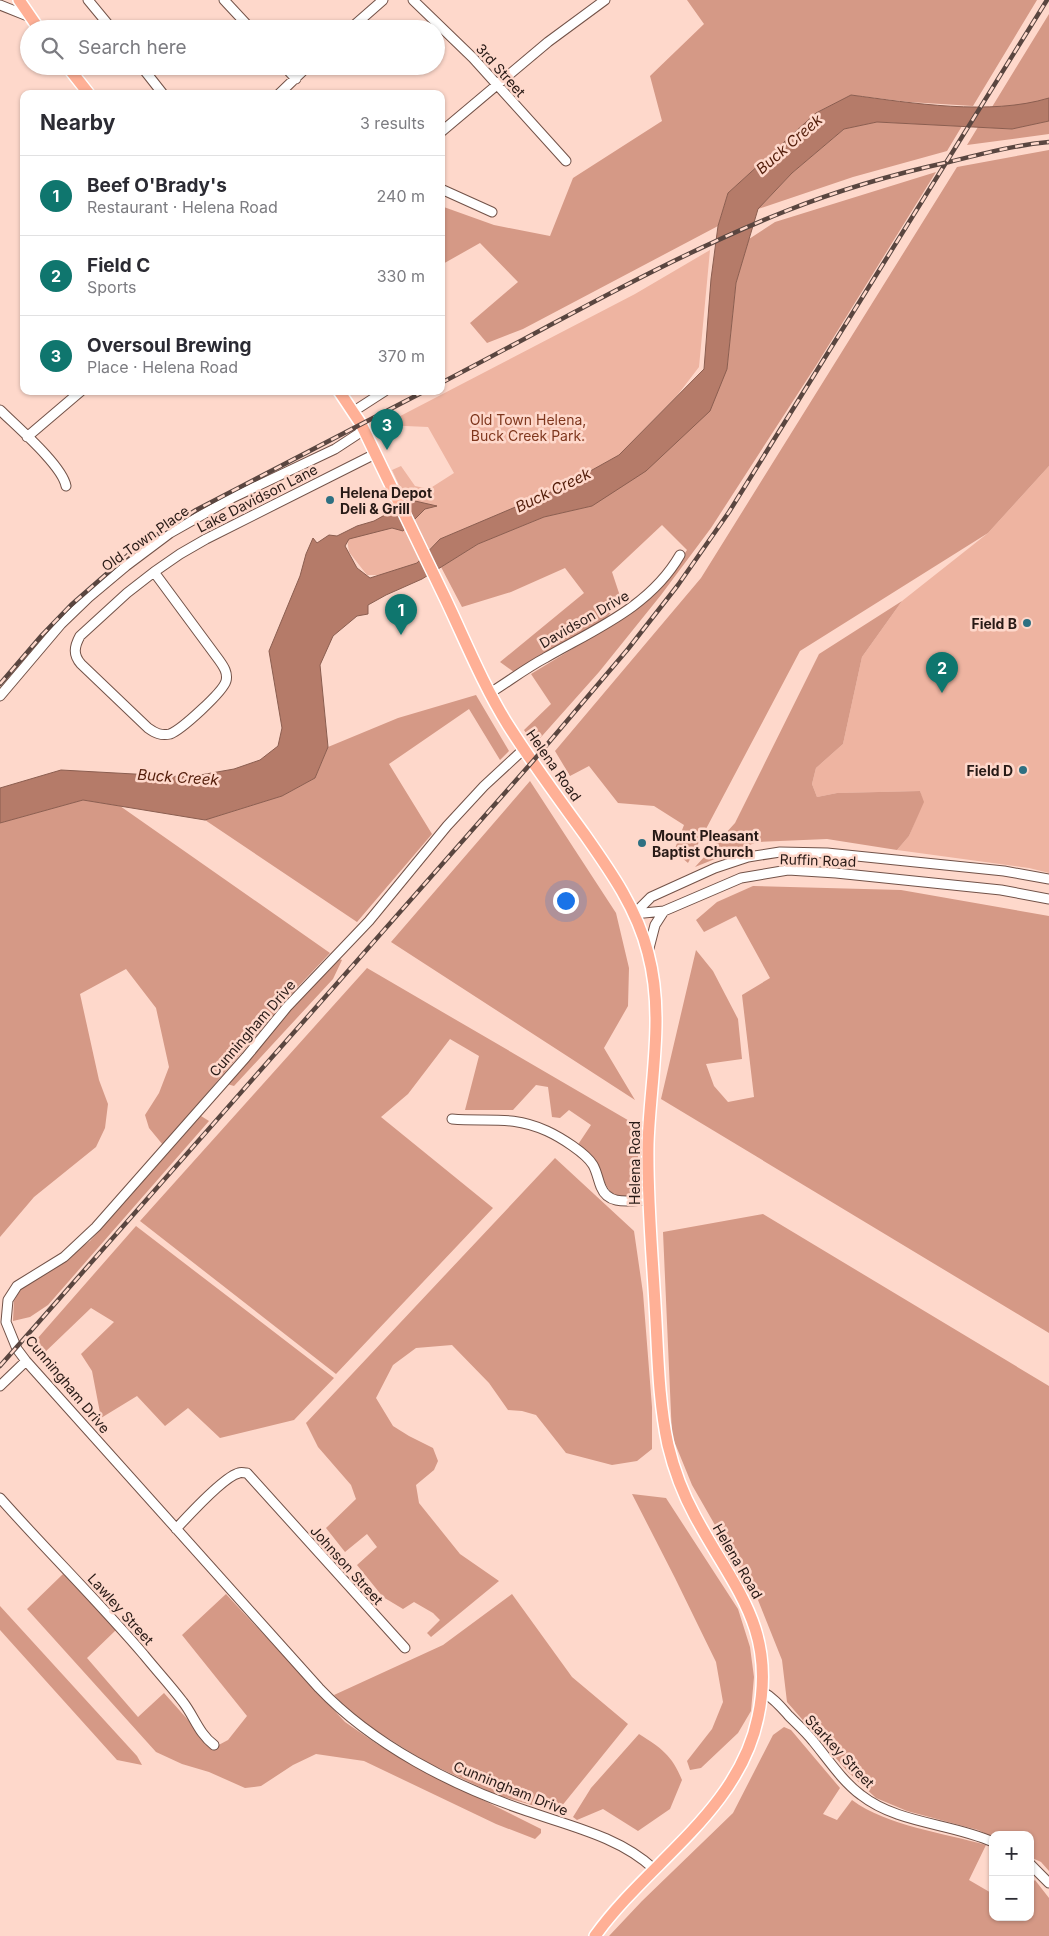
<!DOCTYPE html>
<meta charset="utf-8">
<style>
body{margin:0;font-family:Inter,sans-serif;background:#f2f2f3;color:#2b2b33}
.controls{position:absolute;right:15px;bottom:15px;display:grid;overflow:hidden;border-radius:10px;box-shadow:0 1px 4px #0004}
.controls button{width:45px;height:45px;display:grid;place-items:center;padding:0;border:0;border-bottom:1px solid #e1e1e2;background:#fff;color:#2b2b33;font:25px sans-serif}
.you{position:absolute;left:565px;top:900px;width:18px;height:18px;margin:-12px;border:4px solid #fff;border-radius:50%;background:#1a73e8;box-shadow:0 0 0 8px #1a73e833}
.badge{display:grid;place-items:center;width:32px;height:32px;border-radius:50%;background:#0f766e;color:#fff;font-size:16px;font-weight:700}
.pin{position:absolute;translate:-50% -41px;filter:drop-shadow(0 1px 2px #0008)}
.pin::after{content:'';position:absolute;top:26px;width:18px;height:15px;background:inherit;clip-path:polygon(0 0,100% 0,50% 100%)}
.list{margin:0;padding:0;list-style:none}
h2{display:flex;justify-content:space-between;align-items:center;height:65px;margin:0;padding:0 20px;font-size:21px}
h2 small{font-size:16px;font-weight:400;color:#7c7c81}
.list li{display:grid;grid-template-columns:32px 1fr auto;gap:15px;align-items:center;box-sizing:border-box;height:80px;padding:0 20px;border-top:1px solid #e1e1e2}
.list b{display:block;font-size:19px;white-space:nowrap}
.list p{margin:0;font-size:16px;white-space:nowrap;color:#7c7c81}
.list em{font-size:16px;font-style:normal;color:#7c7c81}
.icon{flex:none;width:28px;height:28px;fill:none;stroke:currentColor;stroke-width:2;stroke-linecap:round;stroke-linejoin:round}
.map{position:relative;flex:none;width:1049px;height:1936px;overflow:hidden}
.search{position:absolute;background:#fff;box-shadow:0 1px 4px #0004;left:20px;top:20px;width:425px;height:55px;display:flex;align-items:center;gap:12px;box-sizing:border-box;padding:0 18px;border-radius:28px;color:#7c7c81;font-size:19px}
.panel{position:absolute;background:#fff;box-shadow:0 1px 4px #0004;left:20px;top:90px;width:425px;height:305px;border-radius:10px}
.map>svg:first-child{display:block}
</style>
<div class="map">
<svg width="1049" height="1936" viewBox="0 0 1049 1936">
<rect width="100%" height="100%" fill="#fed8cb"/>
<path fill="#eeb4a1" d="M710 250 699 367 676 397 619 455 558 489 440 539 417 563 381 575H367L349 552 347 539 406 500 392 470 401 466 415 486 429 489 454 473 428 427 383 425 635 294Z
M1049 466V873L1029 868 897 850 909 836 923 802 920 791 837 793 817 797 812 784 816 768 843 744 862 657 902 601 988 533Z"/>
<path fill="#d59986" d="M687 0H1037L973 106 909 102 851 95 816 113 728 193 718 226 523 329 487 343 470 323 518 282 480 243 441 265V206L494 225 550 236 573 178 662 121 650 76 704 24Z
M1049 14V98L1031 104 992 107Z
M1049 121V134L967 145 978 127 1012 129Z
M877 122 962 126 947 151 853 177 758 209 792 173 844 129Z
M1049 150V466L988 533 800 651 688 863 674 851 684 825 654 806 618 803 589 766 570 776 555 751 701 578 957 167Z
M936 172 817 364 711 528 661 595 599 672 534 745 524 730 551 704 531 674 610 626 658 591 687 550 662 525 612 572 621 599 606 619 535 662 514 672 500 662 584 593 565 568 511 592 462 607 441 567 478 544 544 517 592 506 727 369 736 283 749 239 775 222Z
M902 601 862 657 843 744 816 768 812 784 817 797 837 793 920 791 924 802 909 836 897 850 827 839 757 842 695 867 735 823 819 654Z
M476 695 509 751 500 760 469 709 389 764 432 834 357 922 205 820 282 796 315 778 328 747 398 718Z
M530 781 616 913 629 968 628 1006 604 1048 635 1100 391 942Z
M83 800 120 806 330 953 293 992 163 1145 149 1128 145 1115 159 1093 169 1067 156 1008 126 969 80 994 99 1080 108 1104 105 1128 96 1147 34 1197 0 1237V823Z
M753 886 901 890 1049 916V1333L661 1099 696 950 713 971 738 1019 742 1059 706 1064 714 1086 728 1102 754 1097 742 995 770 978 736 916 704 932 696 920 717 902Z
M337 958 342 960 333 979 234 1086 227 1084 290 1009Z
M367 968 638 1126V1187L634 1195 618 1199C603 1187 604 1176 596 1161 592 1155 583 1150 577 1146L591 1125 569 1110 560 1118 552 1117 548 1087 536 1085 513 1110H465L479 1056 450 1039 408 1094 381 1117 493 1208 336 1374 140 1221Z
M201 1116 209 1121 48 1305 30 1317 13 1321 14 1301 22 1287 90 1241Z
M555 1158 634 1231 643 1293 652 1407V1449L637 1461 612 1465 566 1453 536 1415 522 1411 508 1410 489 1383 452 1345 416 1348 393 1365 376 1398 393 1426 409 1436 433 1448 438 1461 434 1470 416 1485 419 1503 460 1554 499 1581 431 1637 427 1633 440 1620 433 1613 414 1602 403 1609 383 1597 357 1565 377 1547 367 1534 345 1552 326 1528 356 1499 351 1485 318 1447 306 1423Z
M763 1214 1049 1386V1871L1041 1862 1030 1857V1835H993V1837L978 1830 907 1811 876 1798 848 1772 787 1702 782 1660 758 1600 692 1485 672 1436 663 1232Z
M136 1226 334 1378 294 1420 220 1438 188 1408 165 1426 137 1396 101 1418 92 1371 81 1354 114 1322 91 1308 42 1355 30 1347Z
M632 1494 666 1498 738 1609 750 1647 754 1677 751 1711 738 1733 701 1768 690 1770 687 1761 712 1729 723 1702 716 1662 675 1578Z
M63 1574 116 1630 87 1658 138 1717 164 1693 213 1748 228 1740 247 1716 182 1635 226 1594 345 1722 377 1744 423 1770 541 1829V1833L535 1839 496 1824 364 1761 316 1754 293 1765 261 1786 245 1788 209 1772 182 1764 156 1752 27 1609Z
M512 1594 572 1677 628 1724 561 1807 549 1810 497 1795 426 1762 378 1732 351 1713 334 1695 443 1645Z
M0 1606 137 1756 142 1765 117 1760 0 1630Z
M784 1727 791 1730 840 1788 823 1814 837 1820 852 1800C887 1826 944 1833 986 1845L969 1880 993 1894V1917H1030V1885L1035 1880 1049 1898V1936H609L642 1901 733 1813 773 1735Z
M639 1734C661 1748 672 1755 682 1780L670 1809 638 1831 603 1809 577 1820 573 1817 591 1788Z"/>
<path fill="#b57b69" stroke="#8b5e50" d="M851 95C912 103 990 116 1049 98V121L1012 129 877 122 844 129 792 173 758 209 736 283 727 369 710 411 646 471 592 506 544 517 478 544 422 579 386 595 368 605V614L357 616 333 636 320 665 328 747 315 778 282 796 205 820 83 800 0 823V788L61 770 189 777 234 769 260 760 278 746 282 728 269 651 300 576 306 554 313 538 317 543 329 535 337 536 357 526 374 521 407 503 415 501 437 506 425 509 403 531 392 528 349 539 345 546 357 568 370 578 417 563 440 539 558 489 619 455 704 369 711 279 718 226 728 193 816 113Z"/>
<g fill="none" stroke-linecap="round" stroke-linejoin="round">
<g stroke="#725248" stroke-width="11">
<path id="minor" d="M88 0 112 29
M224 0 251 29
M413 0 473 58 566 161
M0 5 30 17
M350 29 383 0
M141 66 163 94
M284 66 296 79
M279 94 308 66
M441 132 548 42 605 0
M441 189 492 212
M0 410C16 426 62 465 66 486
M354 411 385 391
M27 437 81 391
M154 572 219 660C224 667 228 673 226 681 223 692 181 730 170 734 161 736 155 733 148 728L81 664C73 655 74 647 80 636L127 593Z
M154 572 180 554 206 539 375 454
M490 693C508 682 526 668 545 658 595 629 650 607 680 555
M0 696 61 624 89 597 126 566 170 533 232 498 335 449 364 430
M524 749 484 786 447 826 369 921 287 1007 246 1057 96 1227 64 1257 17 1286 8 1300 6 1322 17 1349 26 1361 319 1688C373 1745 453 1786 527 1811 570 1826 620 1837 654 1869
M634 914 651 897 715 868 748 857 780 852 827 853 1004 871 1049 879
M634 914 664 911 741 878 788 870 836 873 1001 890 1049 899
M648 952 655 925 664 911
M452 1119C488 1122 512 1115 547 1131 560 1137 586 1153 593 1165 597 1172 598 1180 601 1187 609 1207 632 1200 649 1200
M0 1386 26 1361
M0 1498C47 1551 98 1601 144 1655 157 1671 171 1686 183 1702 194 1716 199 1734 214 1745
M176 1529C187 1517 225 1476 239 1473 241 1472 244 1473 247 1473L405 1648
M761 1691C773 1697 781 1707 789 1716 797 1724 806 1732 813 1741 828 1759 842 1781 861 1795 898 1824 951 1823 993 1842
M1030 1864 1049 1883"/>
</g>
<g stroke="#fff" stroke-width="14">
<path id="major" d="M19 0 39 29
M67 66 89 94
M339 391 361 424C389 482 417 540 445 598 465 640 483 685 508 725 532 763 559 799 585 835 611 872 637 909 648 953 665 1016 650 1081 648 1144 647 1197 652 1251 655 1304 658 1351 658 1399 668 1445 674 1470 683 1494 695 1516 733 1587 777 1628 758 1717 739 1811 647 1863 595 1936"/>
</g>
<use href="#minor" stroke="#fff" stroke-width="9"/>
<use href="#major" stroke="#ffb096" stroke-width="11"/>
<g stroke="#5a4640" stroke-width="4.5">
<path id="rail" d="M441 383C555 324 667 258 786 211 839 190 894 174 949 162 982 154 1015 145 1049 142
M0 684 42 635 71 605 135 549 196 510 425 391
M0 1366 533 761 628 649 678 585 729 512 1047 0"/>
</g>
<use href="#rail" stroke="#fed8cb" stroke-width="2.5" stroke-dasharray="8" stroke-linecap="butt"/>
</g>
<g fill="#2e7082" stroke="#fed8cb" stroke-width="2">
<circle cx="330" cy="500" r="5"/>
<circle cx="1027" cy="623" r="5"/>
<circle cx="1023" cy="770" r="5"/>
<circle cx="642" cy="843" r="5"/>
</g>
<g text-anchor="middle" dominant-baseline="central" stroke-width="5" stroke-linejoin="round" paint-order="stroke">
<g font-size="14" fill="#281a16" stroke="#fed8cb">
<text transform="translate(501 70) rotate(48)">3rd Street</text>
<text transform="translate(257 498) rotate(-27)">Lake Davidson Lane</text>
<text transform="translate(145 538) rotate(-35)">Old Town Place</text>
<text transform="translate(584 619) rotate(-30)">Davidson Drive</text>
<text transform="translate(554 765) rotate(55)">Helena Road</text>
<text transform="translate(818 860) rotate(2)">Ruffin Road</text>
<text transform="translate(252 1028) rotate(-49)">Cunningham Drive</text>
<text transform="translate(634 1163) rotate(-90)">Helena Road</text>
<text transform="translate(68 1384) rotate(50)">Cunningham Drive</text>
<text transform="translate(738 1561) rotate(60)">Helena Road</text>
<text transform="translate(347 1565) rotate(48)">Johnson Street</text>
<text transform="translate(121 1609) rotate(48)">Lawley Street</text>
<text transform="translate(840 1751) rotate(47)">Starkey Street</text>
<text transform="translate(511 1788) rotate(22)">Cunningham Drive</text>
</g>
<g font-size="14" fill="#7f371e" stroke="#fed8cb">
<text x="528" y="419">Old Town Helena,<tspan x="528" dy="16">Buck Creek Park.</tspan></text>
</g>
<g font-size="14" font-weight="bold" fill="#281a16" stroke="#fed8cb" text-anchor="start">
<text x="340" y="492">Helena Depot<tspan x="340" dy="16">Deli &amp; Grill</tspan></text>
<text x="1017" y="623" text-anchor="end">Field B</text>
<text x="1013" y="770" text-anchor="end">Field D</text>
<text x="652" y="835">Mount Pleasant<tspan x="652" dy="16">Baptist Church</tspan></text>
</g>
<g font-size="15" font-style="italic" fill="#521c09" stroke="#fed8cb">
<text transform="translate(789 144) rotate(-41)">Buck Creek</text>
<text transform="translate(553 490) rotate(-26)">Buck Creek</text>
<text transform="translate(178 777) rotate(4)">Buck Creek</text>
</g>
</g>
</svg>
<div class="controls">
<button>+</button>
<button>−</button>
</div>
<div class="you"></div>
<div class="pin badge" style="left:401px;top:635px">1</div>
<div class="pin badge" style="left:942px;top:693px">2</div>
<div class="pin badge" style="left:387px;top:450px">3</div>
<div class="search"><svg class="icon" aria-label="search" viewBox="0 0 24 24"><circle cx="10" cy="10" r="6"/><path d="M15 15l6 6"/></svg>Search here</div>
<section class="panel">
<h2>Nearby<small>3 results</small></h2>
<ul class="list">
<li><span class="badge">1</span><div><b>Beef O'Brady's</b><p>Restaurant · Helena Road</p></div><em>240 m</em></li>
<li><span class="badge">2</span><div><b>Field C</b><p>Sports</p></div><em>330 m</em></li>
<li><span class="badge">3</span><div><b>Oversoul Brewing</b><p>Place · Helena Road</p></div><em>370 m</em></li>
</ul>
</section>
</div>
